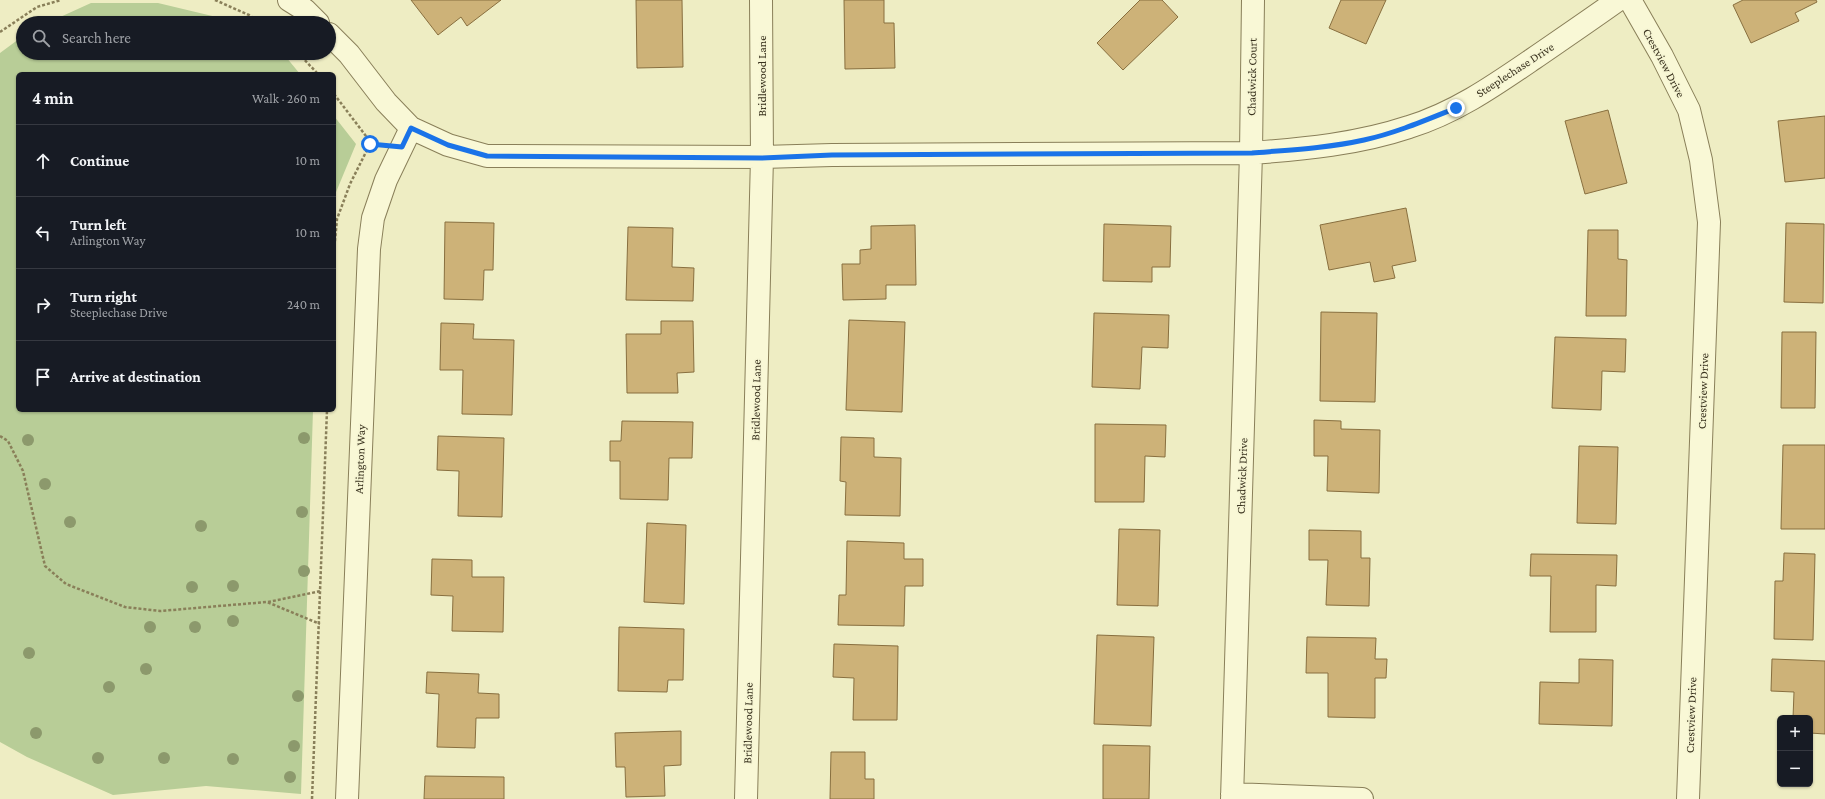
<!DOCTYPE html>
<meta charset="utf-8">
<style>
body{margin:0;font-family:"Crimson Pro",serif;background:#242831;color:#f1f3f6}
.controls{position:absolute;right:12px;bottom:12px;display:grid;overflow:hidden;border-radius:6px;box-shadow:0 1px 3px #0004}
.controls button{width:36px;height:36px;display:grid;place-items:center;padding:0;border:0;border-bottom:1px solid #363941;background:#171b24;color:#f1f3f6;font:20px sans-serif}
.stop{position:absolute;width:12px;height:12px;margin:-9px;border:3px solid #1a73e8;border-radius:50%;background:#fff}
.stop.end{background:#1a73e8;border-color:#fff;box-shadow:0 1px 4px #0008}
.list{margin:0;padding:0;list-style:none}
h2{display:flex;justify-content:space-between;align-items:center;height:52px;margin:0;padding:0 16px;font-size:17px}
h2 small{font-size:13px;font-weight:400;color:#9ea1a6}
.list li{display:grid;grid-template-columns:26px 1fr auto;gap:12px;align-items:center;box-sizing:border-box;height:72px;padding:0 16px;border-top:1px solid #363941}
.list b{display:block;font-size:15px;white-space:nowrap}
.list p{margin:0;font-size:13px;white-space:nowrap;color:#9ea1a6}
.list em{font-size:13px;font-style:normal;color:#9ea1a6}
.icon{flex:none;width:22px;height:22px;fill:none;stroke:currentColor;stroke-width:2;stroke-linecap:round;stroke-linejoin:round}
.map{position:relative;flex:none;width:1825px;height:799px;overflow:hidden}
.search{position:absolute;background:#171b24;box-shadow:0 1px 3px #0004;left:16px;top:16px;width:320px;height:44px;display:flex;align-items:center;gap:10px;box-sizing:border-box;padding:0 14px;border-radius:22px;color:#9ea1a6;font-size:15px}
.panel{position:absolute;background:#171b24;box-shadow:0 1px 3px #0004;left:16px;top:72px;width:320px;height:340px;border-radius:6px}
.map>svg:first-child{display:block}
</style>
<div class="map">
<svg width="1825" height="799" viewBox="0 0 1825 799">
<rect width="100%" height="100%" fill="#eeedc3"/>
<path fill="#b8cd97" d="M91 3H158L229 20 234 23H47Z
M23 36V53H280L286 57 300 74H18V410H313L301 794 206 786 113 795 27 757 0 742V53Z
M334 116 356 144 334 197Z"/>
<path fill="#cdb278" stroke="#886f3f" d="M411 0H501L467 26 461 17 438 35Z
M636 0H682L683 67 637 68Z
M844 0H884V23H894L895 68 845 69Z
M1140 0H1162L1178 17 1123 70 1097 43Z
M1341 0H1386L1366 44 1329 28Z
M1743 0H1816L1817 2 1795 13 1799 21 1751 43 1733 5Z
M1608 110 1627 183 1585 194 1565 121Z
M1825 116V178L1785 182 1778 121Z
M1406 208 1416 261 1392 266 1395 278 1374 282 1370 262 1329 270 1320 225Z
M445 222 494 223 493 270H484L483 300 444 299Z
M1786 223 1824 224 1823 303 1784 302Z
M1104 224 1171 226 1170 267H1152V282L1103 281Z
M915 225 916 285H886V299L843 300 842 264H860V250L871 249V226Z
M628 227 673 228 672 267 694 268 693 301 626 300Z
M1588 230H1618V259L1627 260 1626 316H1586Z
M1321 312 1377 313 1375 402 1320 401Z
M1094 313 1169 315 1168 348 1142 347 1140 389 1092 387Z
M849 320 905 322 902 412 846 410Z
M661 321H693L694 372 677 373 678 393H627L626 334H661Z
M441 323 474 324 473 339 514 340 512 415 462 414 463 370H440Z
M1782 332H1816L1815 408H1781Z
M1555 337 1626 339 1625 372 1602 371 1601 410 1552 408Z
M1314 420 1341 421V429L1380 430 1379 493 1327 491 1328 456H1314Z
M622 421 693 422 692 458H669L668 500 620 499V461H610V441H621Z
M1095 424 1166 425 1165 457 1145 456 1144 502H1095Z
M438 436 504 438 502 517 458 516 459 471 437 470Z
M841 437 874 438V457L901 458 900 516 845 515 846 482 840 481Z
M1783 445H1825V529H1781Z
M1579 446 1618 447 1616 524 1577 523Z
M647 523 686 525 684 604 644 602Z
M1119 529 1160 530 1158 606 1117 605Z
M1309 530 1361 531V558H1370L1369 606 1326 605 1328 560H1309Z
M847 541 904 543V559H923V586H905L904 626 838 625 839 595H846Z
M1784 553 1815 554 1813 640 1774 639 1775 581H1783Z
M1531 554 1617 555 1616 586 1596 585V632H1550L1551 576H1530Z
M432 559 472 560V577H504L503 632 452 631 453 596 431 595Z
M619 627 684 629 683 680H668L667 692 618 691Z
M1097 635 1154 637 1151 726 1094 724Z
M1307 637 1376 638 1375 659H1387L1386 678H1375V718L1328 717V673H1306Z
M834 644 898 646 897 720H853L854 678 833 677Z
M1579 659 1613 660 1612 726 1539 724 1540 682 1579 683Z
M1772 659 1825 661V734L1810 733V718H1793L1794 692 1771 691Z
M427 672 479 674 478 693 499 694V718H476L475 748 437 747 439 694 426 693Z
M681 731V765L664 766 665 796 626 797 625 767H616L615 733Z
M1103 745 1150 746 1149 799H1103Z
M831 752H865V779H874V799H830Z
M425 776 504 777V799H424Z"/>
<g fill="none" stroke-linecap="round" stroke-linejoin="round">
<g stroke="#897f59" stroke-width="24">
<path id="minor" d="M289 0 305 10 318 23
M1630 0 1662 56 1689 110 1701 160 1709 222 1688 799
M329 34 349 54 386 102 411 128 448 145 487 156 762 157 832 155 1251 153C1305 149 1358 144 1409 127 1455 113 1495 85 1533 59 1562 39 1590 20 1618 0
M1232 794 1362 799
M347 799 369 249 373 218 386 180 411 128
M746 799 762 157 761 0
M1232 799 1251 153 1253 0"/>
</g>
<path stroke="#897f59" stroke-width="2.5" stroke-dasharray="3 2" stroke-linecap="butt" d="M215 0 249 15 260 23
M0 32 37 7 61 0
M298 53 318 74
M334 94 372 144
M334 251 337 219 350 184 370 144
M0 436 8 441 23 471 45 566 66 584 125 607 160 611 267 602 320 624
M268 602 321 591
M312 799 327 410"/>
<use href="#minor" stroke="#f9f8d6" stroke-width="22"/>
</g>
<g fill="#8c996c">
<circle cx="304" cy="438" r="6"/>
<circle cx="28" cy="440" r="6"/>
<circle cx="45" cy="484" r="6"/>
<circle cx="302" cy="512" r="6"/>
<circle cx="70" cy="522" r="6"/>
<circle cx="201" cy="526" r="6"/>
<circle cx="304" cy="571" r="6"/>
<circle cx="233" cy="586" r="6"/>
<circle cx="192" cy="587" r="6"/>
<circle cx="233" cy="621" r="6"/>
<circle cx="150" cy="627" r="6"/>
<circle cx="195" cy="627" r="6"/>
<circle cx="29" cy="653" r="6"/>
<circle cx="146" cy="669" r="6"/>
<circle cx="109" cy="687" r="6"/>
<circle cx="298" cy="696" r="6"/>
<circle cx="36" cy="733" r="6"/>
<circle cx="294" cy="746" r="6"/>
<circle cx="98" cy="758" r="6"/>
<circle cx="164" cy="758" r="6"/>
<circle cx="233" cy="759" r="6"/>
<circle cx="290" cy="777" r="6"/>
</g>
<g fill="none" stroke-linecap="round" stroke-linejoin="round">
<path stroke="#1a73e8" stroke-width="5" d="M370 144 402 147 411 128 448 145 487 156 762 158 832 155 1252 153C1289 150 1328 148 1364 140 1396 133 1426 120 1456 108"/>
</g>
<g text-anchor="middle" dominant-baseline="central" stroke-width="3" stroke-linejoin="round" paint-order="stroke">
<g font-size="12" fill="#39321e" stroke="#f6f5d3">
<text transform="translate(1664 63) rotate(62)">Crestview Drive</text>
<text transform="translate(1515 70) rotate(-33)">Steeplechase Drive</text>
<text transform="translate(762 76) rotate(-90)">Bridlewood Lane</text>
<text transform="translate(1252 77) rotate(-89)">Chadwick Court</text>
<text transform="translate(1703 391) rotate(-88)">Crestview Drive</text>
<text transform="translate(756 400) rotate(-89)">Bridlewood Lane</text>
<text transform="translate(360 459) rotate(-88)">Arlington Way</text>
<text transform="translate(1242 476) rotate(-88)">Chadwick Drive</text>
<text transform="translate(1691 715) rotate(-88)">Crestview Drive</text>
<text transform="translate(748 723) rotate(-89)">Bridlewood Lane</text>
</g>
</g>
</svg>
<div class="controls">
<button>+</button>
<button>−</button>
</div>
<div class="stop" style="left:370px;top:144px"></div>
<div class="stop end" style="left:1456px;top:108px"></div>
<div class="search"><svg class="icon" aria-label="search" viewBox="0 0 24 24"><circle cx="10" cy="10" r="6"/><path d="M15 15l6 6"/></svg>Search here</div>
<section class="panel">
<h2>4 min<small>Walk · 260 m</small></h2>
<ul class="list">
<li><svg class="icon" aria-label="ahead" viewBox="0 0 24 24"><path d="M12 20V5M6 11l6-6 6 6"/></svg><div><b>Continue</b></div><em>10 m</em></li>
<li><svg class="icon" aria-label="left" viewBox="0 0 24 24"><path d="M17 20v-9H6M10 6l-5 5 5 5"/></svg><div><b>Turn left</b><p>Arlington Way</p></div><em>10 m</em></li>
<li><svg class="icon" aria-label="right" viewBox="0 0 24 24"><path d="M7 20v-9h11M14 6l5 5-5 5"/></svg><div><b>Turn right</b><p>Steeplechase Drive</p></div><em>240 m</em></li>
<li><svg class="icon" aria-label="arrive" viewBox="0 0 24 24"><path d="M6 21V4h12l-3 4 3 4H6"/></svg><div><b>Arrive at destination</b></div></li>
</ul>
</section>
</div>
